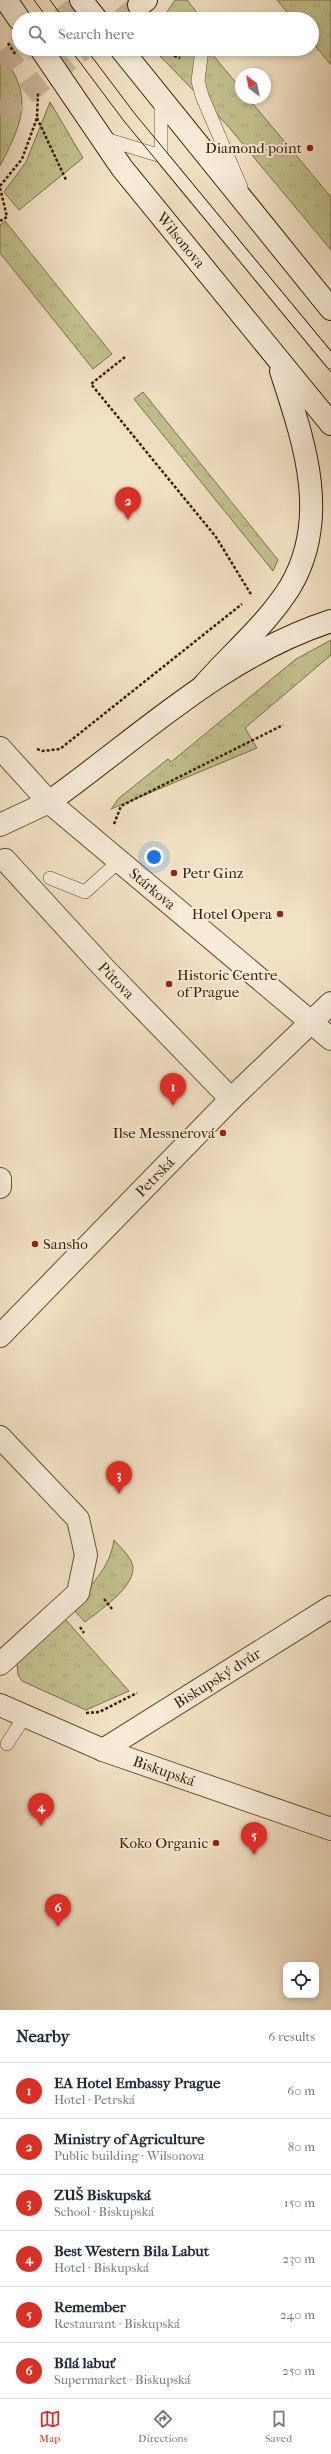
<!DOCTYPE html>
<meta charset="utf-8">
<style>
body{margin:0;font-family:"IM FELL French Canon",serif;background:#f2f2f3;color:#1f2937}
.controls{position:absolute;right:12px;bottom:12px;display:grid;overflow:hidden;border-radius:8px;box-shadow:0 2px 6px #0003}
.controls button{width:36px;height:36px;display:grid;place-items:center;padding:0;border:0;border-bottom:1px solid #e0e1e3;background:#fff;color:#1f2937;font:20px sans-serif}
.compass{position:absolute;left:235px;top:68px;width:36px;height:36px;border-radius:50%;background:#fff;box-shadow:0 2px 6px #0003;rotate:328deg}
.you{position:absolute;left:154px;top:857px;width:14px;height:14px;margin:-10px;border:3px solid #fff;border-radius:50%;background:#1a73e8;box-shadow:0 0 0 6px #1a73e833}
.badge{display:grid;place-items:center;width:26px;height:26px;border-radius:50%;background:#d93025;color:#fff;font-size:13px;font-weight:700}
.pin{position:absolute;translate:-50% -33px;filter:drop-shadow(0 1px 2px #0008)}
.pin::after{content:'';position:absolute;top:21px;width:14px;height:12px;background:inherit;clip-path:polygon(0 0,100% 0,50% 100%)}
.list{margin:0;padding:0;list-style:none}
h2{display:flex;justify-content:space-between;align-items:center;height:52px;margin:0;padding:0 16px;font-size:17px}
h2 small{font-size:13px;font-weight:400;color:#747a83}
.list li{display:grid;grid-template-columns:26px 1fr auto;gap:12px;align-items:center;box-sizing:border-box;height:56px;padding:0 16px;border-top:1px solid #e0e1e3}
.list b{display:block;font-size:15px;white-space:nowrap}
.list p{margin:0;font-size:13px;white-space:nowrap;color:#747a83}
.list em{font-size:13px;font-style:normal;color:#747a83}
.icon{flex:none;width:22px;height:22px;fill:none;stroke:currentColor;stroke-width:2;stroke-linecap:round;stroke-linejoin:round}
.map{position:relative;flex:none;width:331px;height:2010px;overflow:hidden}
.search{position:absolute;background:#fff;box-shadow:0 2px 6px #0003;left:12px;right:12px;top:12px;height:44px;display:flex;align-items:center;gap:10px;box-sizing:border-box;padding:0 14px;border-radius:22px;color:#747a83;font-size:15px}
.sheet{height:388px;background:#fff}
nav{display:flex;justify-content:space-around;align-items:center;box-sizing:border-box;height:56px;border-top:1px solid #e0e1e3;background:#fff;font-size:11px;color:#747a83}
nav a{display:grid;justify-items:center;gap:2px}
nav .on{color:#d93025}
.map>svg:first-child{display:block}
</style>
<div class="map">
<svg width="331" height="2010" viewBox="0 0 331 2010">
<defs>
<pattern id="grass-tufts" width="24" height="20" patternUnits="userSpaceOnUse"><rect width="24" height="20" fill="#c2c18f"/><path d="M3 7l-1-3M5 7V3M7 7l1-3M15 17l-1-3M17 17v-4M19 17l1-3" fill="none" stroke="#a7a67a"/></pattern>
</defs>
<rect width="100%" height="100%" fill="#f2e2c5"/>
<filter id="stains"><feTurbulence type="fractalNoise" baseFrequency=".005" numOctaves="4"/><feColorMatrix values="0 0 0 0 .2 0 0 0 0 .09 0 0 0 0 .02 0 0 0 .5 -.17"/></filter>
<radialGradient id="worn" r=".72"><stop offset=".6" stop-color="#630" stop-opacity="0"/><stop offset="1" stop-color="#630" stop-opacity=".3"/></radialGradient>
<path fill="url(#grass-tufts)" stroke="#7e714a" d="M175 0H187L202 19H162Z
M277 0H331V65L312 42V19H293Z
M162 49H208L241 89V98H248L331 197V250L227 125 158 54Z
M0 53C35 96 23 121 0 166Z
M50 102 83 158 19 210 4 192 26 162Z
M5 221 112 354 93 369 0 253V225Z
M143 392 278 560 273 571 134 399Z
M331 640V655L245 728 257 748 111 809 119 798 168 759 171 762 296 659Z
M114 1540C119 1546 126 1552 130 1559 145 1581 100 1610 85 1622L71 1607C90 1587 110 1568 114 1540Z
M65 1619 129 1691 86 1710 22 1681 18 1675 17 1662Z"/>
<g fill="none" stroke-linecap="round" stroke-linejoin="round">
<path stroke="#cdbb9e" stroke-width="22" stroke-dasharray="22 11" stroke-linecap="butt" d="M61 19 86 0
M122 19 139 5
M0 65 21 49
M0 114 83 49"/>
<g stroke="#685134" stroke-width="14">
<path id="lane" d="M202 49 198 81 202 96 241 187
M102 138 161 156V99
M161 156 331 362
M50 878 85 892 118 862
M7 1744 25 1716"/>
</g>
<g stroke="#685134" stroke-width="24">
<g id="street">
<path id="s1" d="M0 748 49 802 331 1039"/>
<path d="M0 825 49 802"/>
<path id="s2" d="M5 860 103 967 231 1099"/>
<path d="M0 1179V1187"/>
<path id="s3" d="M0 1336 231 1099 331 1003"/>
<path d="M0 1437 78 1519 86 1555 78 1593 0 1664"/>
<path id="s4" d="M0 1705 103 1750 331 1829"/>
<path id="s5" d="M103 1750 331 1607"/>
</g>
</g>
<g stroke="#3a2104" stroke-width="24">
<g id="secondary">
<path d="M6 0 19 19"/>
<path d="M81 0 96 19"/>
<path d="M139 5 146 0"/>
<path id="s6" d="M41 49 122 168 331 424"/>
<path d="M121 49 331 309"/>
<path d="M204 685C232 653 267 624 290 587 331 518 304 442 281 371"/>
<path d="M49 802C140 737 223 656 331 621"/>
</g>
</g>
<path stroke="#3a2104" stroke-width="2.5" stroke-dasharray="3 2" stroke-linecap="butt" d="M8 43 15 54
M161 49 164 52 180 58
M37 118 66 180
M0 186 22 159 37 118 38 93
M0 188 7 217 0 221
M125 357 91 384 216 537 252 596
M37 749 42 751 60 749 242 604
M114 824 121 806 283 725
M104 1599 112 1609
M80 1627 84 1633
M86 1713 99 1712 137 1693"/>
<use href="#lane" stroke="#f7ecd9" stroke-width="13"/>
<use href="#street" stroke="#f7ecd9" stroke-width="22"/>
<use href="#secondary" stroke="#f7ecd9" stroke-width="22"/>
<path stroke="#3a2104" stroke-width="1" d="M34 0 48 19
M50 0 64 19
M70 49 124 121 331 372
M86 49 135 114 331 351"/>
</g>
<g fill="#8f2418" stroke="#f7ecd9" stroke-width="1.5">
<circle cx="310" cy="148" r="4"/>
<circle cx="174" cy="873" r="4"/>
<circle cx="280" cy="914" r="4"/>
<circle cx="169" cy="984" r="4"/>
<circle cx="223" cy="1133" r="4"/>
<circle cx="35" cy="1244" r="4"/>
<circle cx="216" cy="1843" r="4"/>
</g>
<g text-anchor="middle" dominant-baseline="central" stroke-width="4" stroke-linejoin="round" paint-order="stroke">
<g font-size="15" fill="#3a2104" stroke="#f7ecd9" text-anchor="end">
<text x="302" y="148">Diamond point</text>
<text x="182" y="873" text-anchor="start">Petr Ginz</text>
<text x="272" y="914">Hotel Opera</text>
<text x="177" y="975" text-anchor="start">Historic Centre<tspan x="177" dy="17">of Prague</tspan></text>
<text x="215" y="1133">Ilse Messnerová</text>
<text x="43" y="1244" text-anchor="start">Sansho</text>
<text x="208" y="1843">Koko Organic</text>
</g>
<g font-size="15" fill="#3a2104" stroke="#f7ecd9">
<text stroke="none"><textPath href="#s6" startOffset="237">Wilsonova</textPath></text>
<text stroke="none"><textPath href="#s1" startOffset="208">Stárkova</textPath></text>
<text stroke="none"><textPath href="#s2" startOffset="164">Půtova</textPath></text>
<text stroke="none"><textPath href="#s3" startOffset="222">Petrská</textPath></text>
<text stroke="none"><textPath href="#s5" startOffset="135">Biskupský dvůr</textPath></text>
<text stroke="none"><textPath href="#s4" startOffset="177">Biskupská</textPath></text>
</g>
</g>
<rect width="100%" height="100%" filter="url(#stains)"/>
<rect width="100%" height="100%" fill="url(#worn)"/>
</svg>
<div class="controls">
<button><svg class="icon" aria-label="locate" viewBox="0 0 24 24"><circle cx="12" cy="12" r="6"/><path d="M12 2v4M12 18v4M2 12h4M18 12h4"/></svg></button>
</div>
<svg class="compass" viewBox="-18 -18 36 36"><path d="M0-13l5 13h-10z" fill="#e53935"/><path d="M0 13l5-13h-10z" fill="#747a83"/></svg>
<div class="you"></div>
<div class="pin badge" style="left:173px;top:1106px">1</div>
<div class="pin badge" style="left:128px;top:520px">2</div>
<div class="pin badge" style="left:119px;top:1494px">3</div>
<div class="pin badge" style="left:41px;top:1826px">4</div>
<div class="pin badge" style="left:254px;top:1855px">5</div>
<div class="pin badge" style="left:58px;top:1927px">6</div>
<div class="search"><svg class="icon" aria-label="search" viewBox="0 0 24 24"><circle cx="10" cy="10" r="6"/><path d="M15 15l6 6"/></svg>Search here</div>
</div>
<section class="sheet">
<h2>Nearby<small>6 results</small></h2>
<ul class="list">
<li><span class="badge">1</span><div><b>EA Hotel Embassy Prague</b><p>Hotel · Petrská</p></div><em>60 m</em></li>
<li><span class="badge">2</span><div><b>Ministry of Agriculture</b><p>Public building · Wilsonova</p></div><em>80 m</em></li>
<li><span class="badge">3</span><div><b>ZUŠ Biskupská</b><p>School · Biskupská</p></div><em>150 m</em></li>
<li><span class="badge">4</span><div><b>Best Western Bila Labut</b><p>Hotel · Biskupská</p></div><em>230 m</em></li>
<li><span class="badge">5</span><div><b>Remember</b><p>Restaurant · Biskupská</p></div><em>240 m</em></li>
<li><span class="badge">6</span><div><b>Bílá labuť</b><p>Supermarket · Biskupská</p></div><em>250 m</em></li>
</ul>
</section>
<nav>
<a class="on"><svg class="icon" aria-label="map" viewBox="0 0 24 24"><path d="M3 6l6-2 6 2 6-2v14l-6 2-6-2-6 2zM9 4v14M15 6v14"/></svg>Map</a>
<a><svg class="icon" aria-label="directions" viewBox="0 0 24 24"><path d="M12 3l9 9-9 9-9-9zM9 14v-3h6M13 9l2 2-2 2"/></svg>Directions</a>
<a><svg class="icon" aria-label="saved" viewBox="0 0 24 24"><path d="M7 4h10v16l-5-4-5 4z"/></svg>Saved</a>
</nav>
